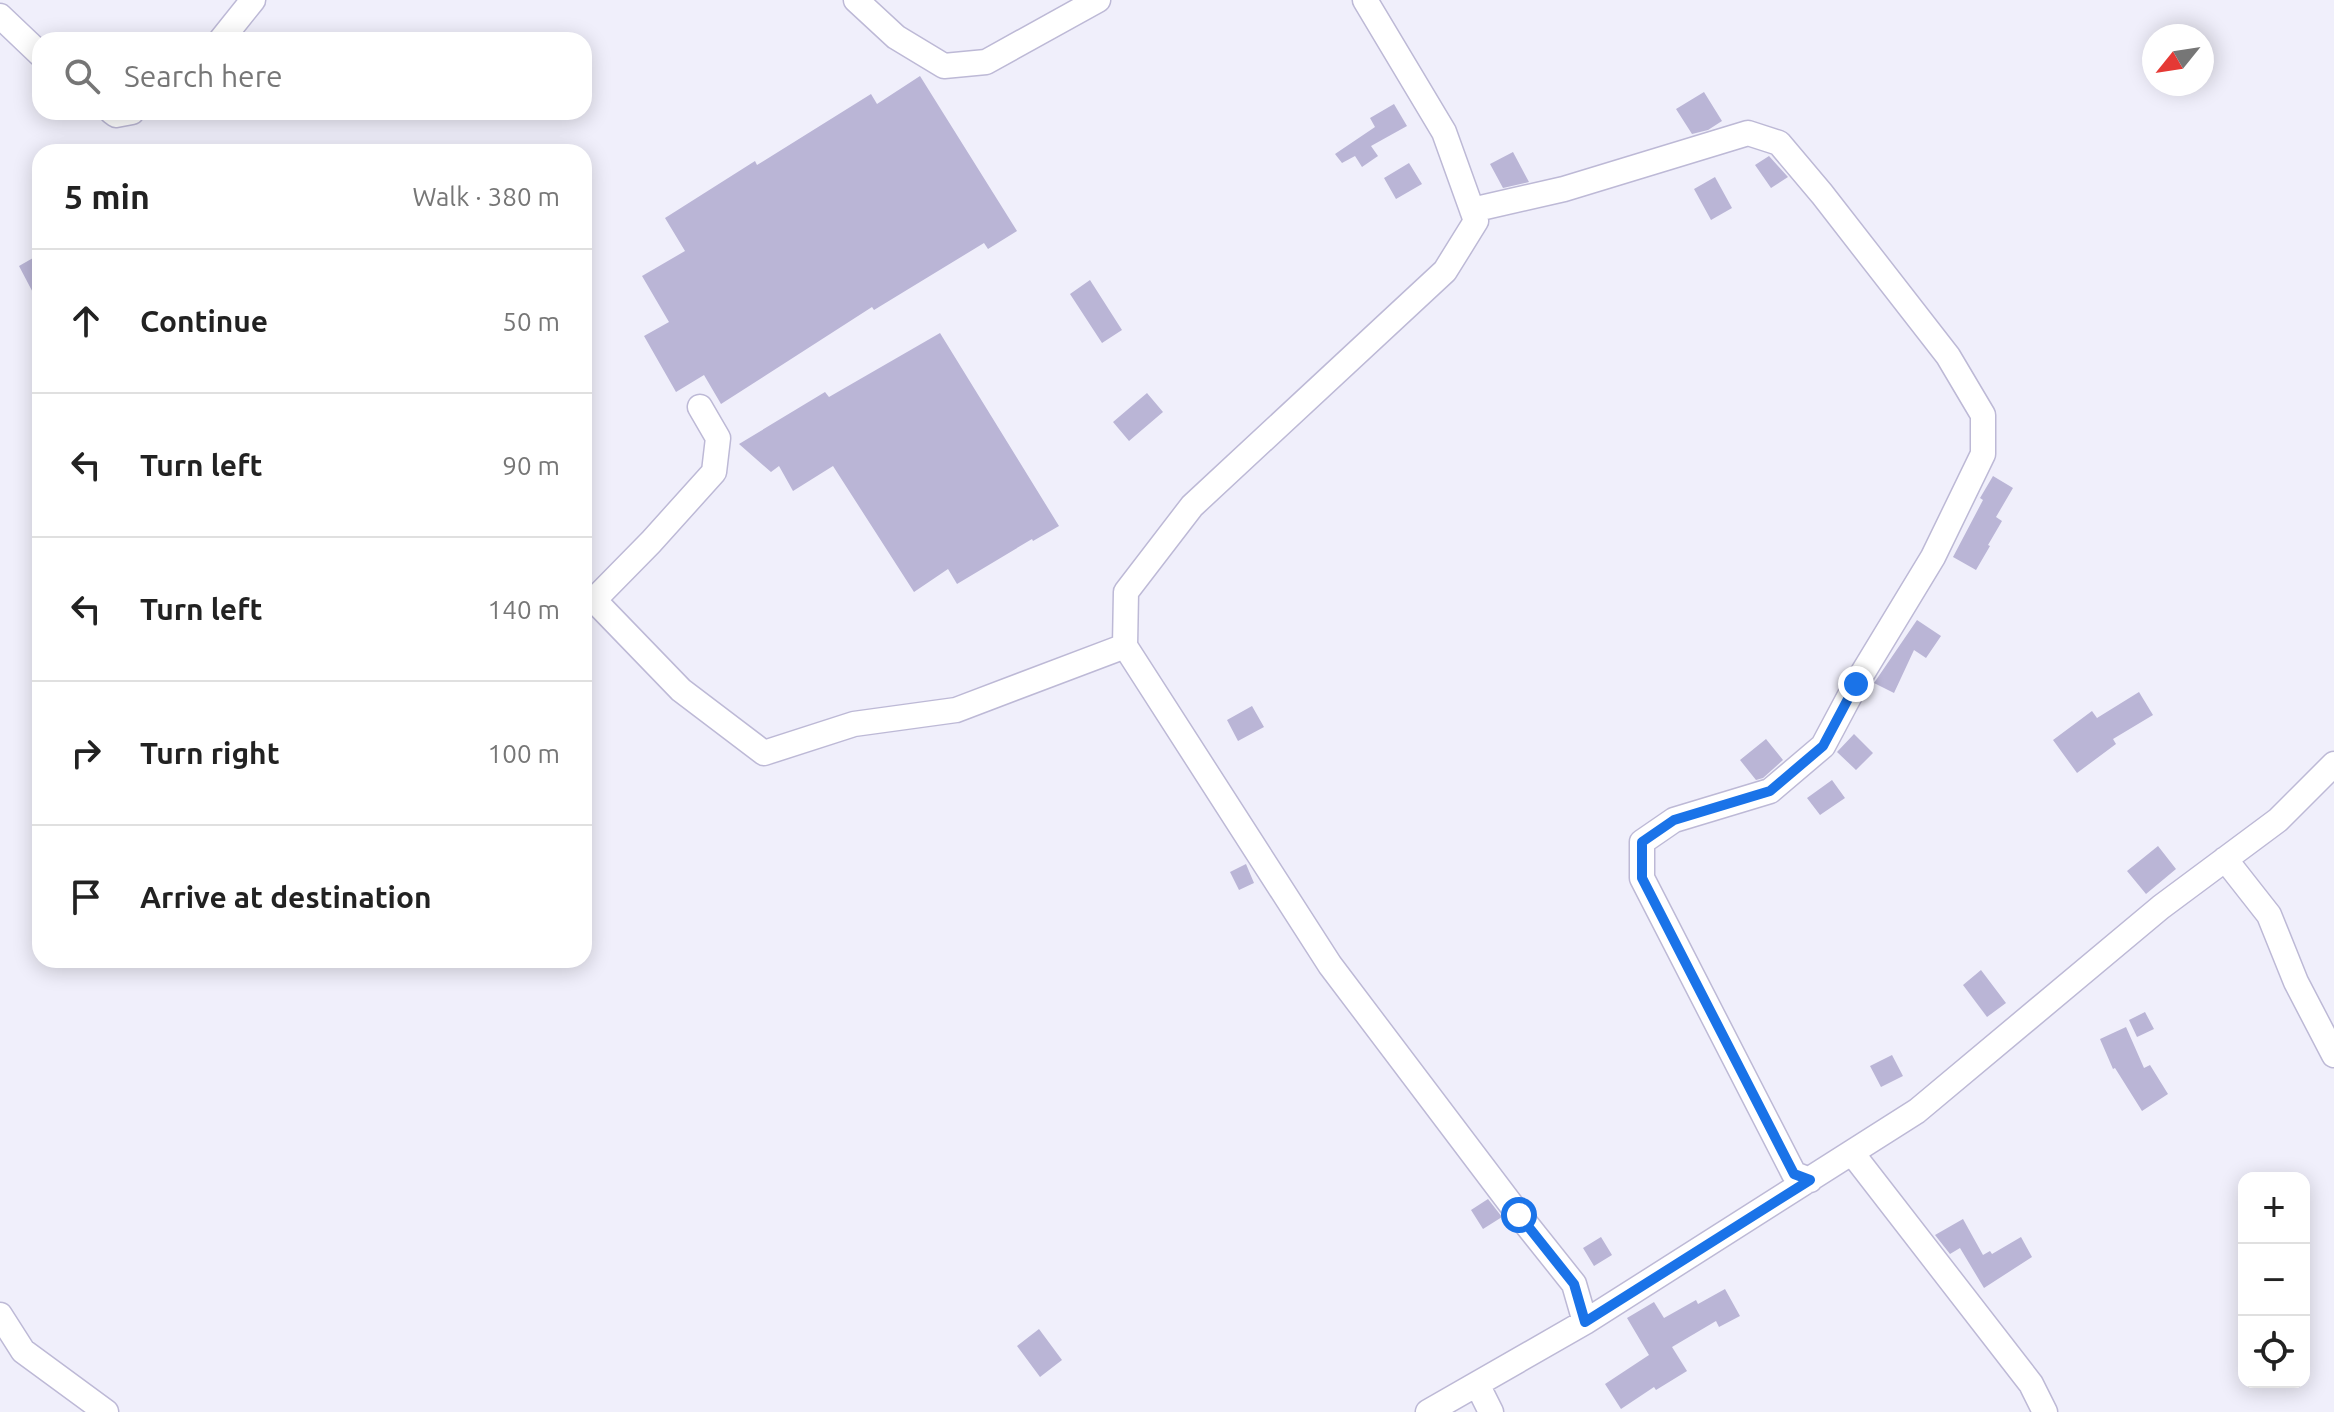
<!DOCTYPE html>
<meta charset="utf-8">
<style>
body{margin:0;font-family:Ubuntu,sans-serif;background:#f6f6f6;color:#222}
.controls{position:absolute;right:24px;bottom:24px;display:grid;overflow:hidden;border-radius:16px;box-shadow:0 4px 20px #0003}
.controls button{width:72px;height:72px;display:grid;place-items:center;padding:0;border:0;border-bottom:2px solid #e0e0e0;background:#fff;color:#222;font:40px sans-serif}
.compass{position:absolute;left:2142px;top:24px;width:72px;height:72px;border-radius:50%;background:#fff;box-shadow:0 4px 20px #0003;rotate:240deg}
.stop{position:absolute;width:24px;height:24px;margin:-18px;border:6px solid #1a73e8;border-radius:50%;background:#fff}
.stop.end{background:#1a73e8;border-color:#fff;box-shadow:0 2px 8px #0008}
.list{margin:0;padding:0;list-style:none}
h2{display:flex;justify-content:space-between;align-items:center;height:104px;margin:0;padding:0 32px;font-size:34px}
h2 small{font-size:26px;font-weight:400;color:#767676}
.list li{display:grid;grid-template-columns:52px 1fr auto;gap:24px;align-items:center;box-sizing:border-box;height:144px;padding:0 32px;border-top:2px solid #e0e0e0}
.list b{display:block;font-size:30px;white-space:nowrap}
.list em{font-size:26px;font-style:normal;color:#767676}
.icon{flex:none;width:44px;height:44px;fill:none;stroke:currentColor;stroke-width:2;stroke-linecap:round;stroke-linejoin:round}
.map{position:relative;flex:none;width:2334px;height:1412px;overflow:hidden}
.search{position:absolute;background:#fff;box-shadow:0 4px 20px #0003;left:32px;top:32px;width:560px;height:88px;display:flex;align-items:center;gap:20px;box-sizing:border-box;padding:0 28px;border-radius:24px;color:#767676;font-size:30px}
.panel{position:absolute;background:#fff;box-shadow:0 4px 20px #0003;left:32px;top:144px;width:560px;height:824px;border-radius:24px}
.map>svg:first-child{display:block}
</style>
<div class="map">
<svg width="2334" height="1412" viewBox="0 0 2334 1412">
<rect width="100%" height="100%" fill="#f0effb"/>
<path fill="#bab5d6" d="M920 76 1017 231 988 249 984 243 874 310 872 307 721 404 704 375 676 392 644 336 669 322 642 276 685 251 665 218 755 161 757 165 871 94 877 104Z
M1704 92 1722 121 1708 130 1692 134 1676 109Z
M1394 104 1407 126 1371 146 1378 156 1362 167 1355 156 1342 163 1335 154 1375 127 1370 118Z
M1513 152 1529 182 1503 188 1490 164Z
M1769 156 1788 177 1771 188 1755 165Z
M1409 163 1422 184 1396 199 1384 178Z
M1715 177 1732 208 1711 220 1694 189Z
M40 254V306L19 266Z
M1090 280 1122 330 1102 343 1070 294Z
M940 333 1059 526 1033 541 1032 539 957 584 948 569 914 592 833 466 793 491 779 466 771 472 739 444 825 392 829 397Z
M1147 393 1163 412 1129 441 1113 422Z
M1993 476 2013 488 1996 517 2002 521 1988 545 1990 546 1976 570 1953 557 1983 500 1980 498Z
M1917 620 1941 636 1926 658 1914 650 1894 693 1874 683Z
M2139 692 2153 715 2113 739 2116 744 2077 773 2053 740 2092 711 2097 718Z
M1252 706 1264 727 1238 741 1227 720Z
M1854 734 1873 753 1856 770 1837 752Z
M1766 739 1783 760 1763 778 1756 780 1740 760Z
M1832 780 1845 798 1820 815 1807 798Z
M2158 846 2176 869 2146 894 2127 871Z
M1246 864 1254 883 1239 890 1230 872Z
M1981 970 2006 1003 1987 1017 1963 985Z
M2145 1012 2154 1029 2137 1037 2129 1020Z
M2126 1027 2144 1068 2150 1065 2168 1094 2142 1111 2115 1068 2113 1069 2100 1039Z
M1892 1055 1903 1076 1881 1087 1870 1066Z
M1488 1199 1502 1217 1483 1229 1471 1210Z
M1963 1219 1983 1255 1990 1251 1992 1254 2021 1237 2032 1257 1984 1288 1960 1248 1950 1254 1935 1235Z
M1601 1237 1612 1255 1594 1266 1583 1248Z
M1725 1289 1740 1316 1719 1327 1716 1321 1672 1347 1687 1371 1656 1390 1654 1387 1621 1409 1605 1384 1649 1355 1627 1318 1654 1302 1664 1318 1696 1300 1698 1304Z
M1039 1329 1062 1360 1040 1377 1017 1346Z"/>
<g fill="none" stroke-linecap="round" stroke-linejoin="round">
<g stroke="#bdb9d6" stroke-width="27">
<path id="minor" d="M856 0 896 37 944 66 986 62 1098 0
M1365 0 1444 132 1476 221 1445 271 1192 506 1126 592 1125 646 1330 965 1519 1215 1574 1284 1585 1322
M0 16 40 54
M221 40 253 0
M112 112 116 115 132 112
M1472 210 1564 189 1748 133 1779 143 1822 194 1948 356 1983 415V454L1933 557 1856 684 1823 746 1770 791 1674 820 1642 842V878L1794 1174 1810 1180
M700 407 718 438 714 472 651 542 594 600 681 690 764 753 854 724 956 710 1125 646
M2225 859 2269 915 2296 982 2334 1055
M1852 1153 2031 1384 2045 1412
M0 1315 23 1351 106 1412
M1477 1384 1491 1412
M1428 1412 1585 1322 1917 1111 2161 907 2278 820 2334 764"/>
</g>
<use href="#minor" stroke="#fff" stroke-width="24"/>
</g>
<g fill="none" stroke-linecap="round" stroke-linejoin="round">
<path stroke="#1a73e8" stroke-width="10" d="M1519 1215 1574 1284 1585 1322 1810 1180 1794 1174 1642 878V842L1674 820 1770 791 1823 746 1856 684"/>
</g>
</svg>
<div class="controls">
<button>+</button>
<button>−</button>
<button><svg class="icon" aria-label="locate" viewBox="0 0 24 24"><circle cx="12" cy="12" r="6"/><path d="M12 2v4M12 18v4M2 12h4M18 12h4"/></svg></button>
</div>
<svg class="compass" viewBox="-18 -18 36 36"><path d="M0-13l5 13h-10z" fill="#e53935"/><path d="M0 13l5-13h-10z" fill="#767676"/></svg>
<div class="stop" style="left:1519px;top:1215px"></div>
<div class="stop end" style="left:1856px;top:684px"></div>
<div class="search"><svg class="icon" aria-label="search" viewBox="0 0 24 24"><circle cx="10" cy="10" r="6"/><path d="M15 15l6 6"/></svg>Search here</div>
<section class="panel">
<h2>5 min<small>Walk · 380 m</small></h2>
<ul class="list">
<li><svg class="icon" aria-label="ahead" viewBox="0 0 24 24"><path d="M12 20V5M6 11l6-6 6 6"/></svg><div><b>Continue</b></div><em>50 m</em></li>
<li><svg class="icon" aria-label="left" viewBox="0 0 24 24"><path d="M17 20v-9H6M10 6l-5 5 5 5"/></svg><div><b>Turn left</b></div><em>90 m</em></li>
<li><svg class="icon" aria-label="left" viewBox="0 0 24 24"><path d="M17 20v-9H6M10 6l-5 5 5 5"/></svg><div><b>Turn left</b></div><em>140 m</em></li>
<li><svg class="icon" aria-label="right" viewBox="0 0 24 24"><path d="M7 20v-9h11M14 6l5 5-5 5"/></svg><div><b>Turn right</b></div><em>100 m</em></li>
<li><svg class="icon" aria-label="arrive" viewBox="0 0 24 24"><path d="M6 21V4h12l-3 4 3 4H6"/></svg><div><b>Arrive at destination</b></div></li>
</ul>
</section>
</div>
